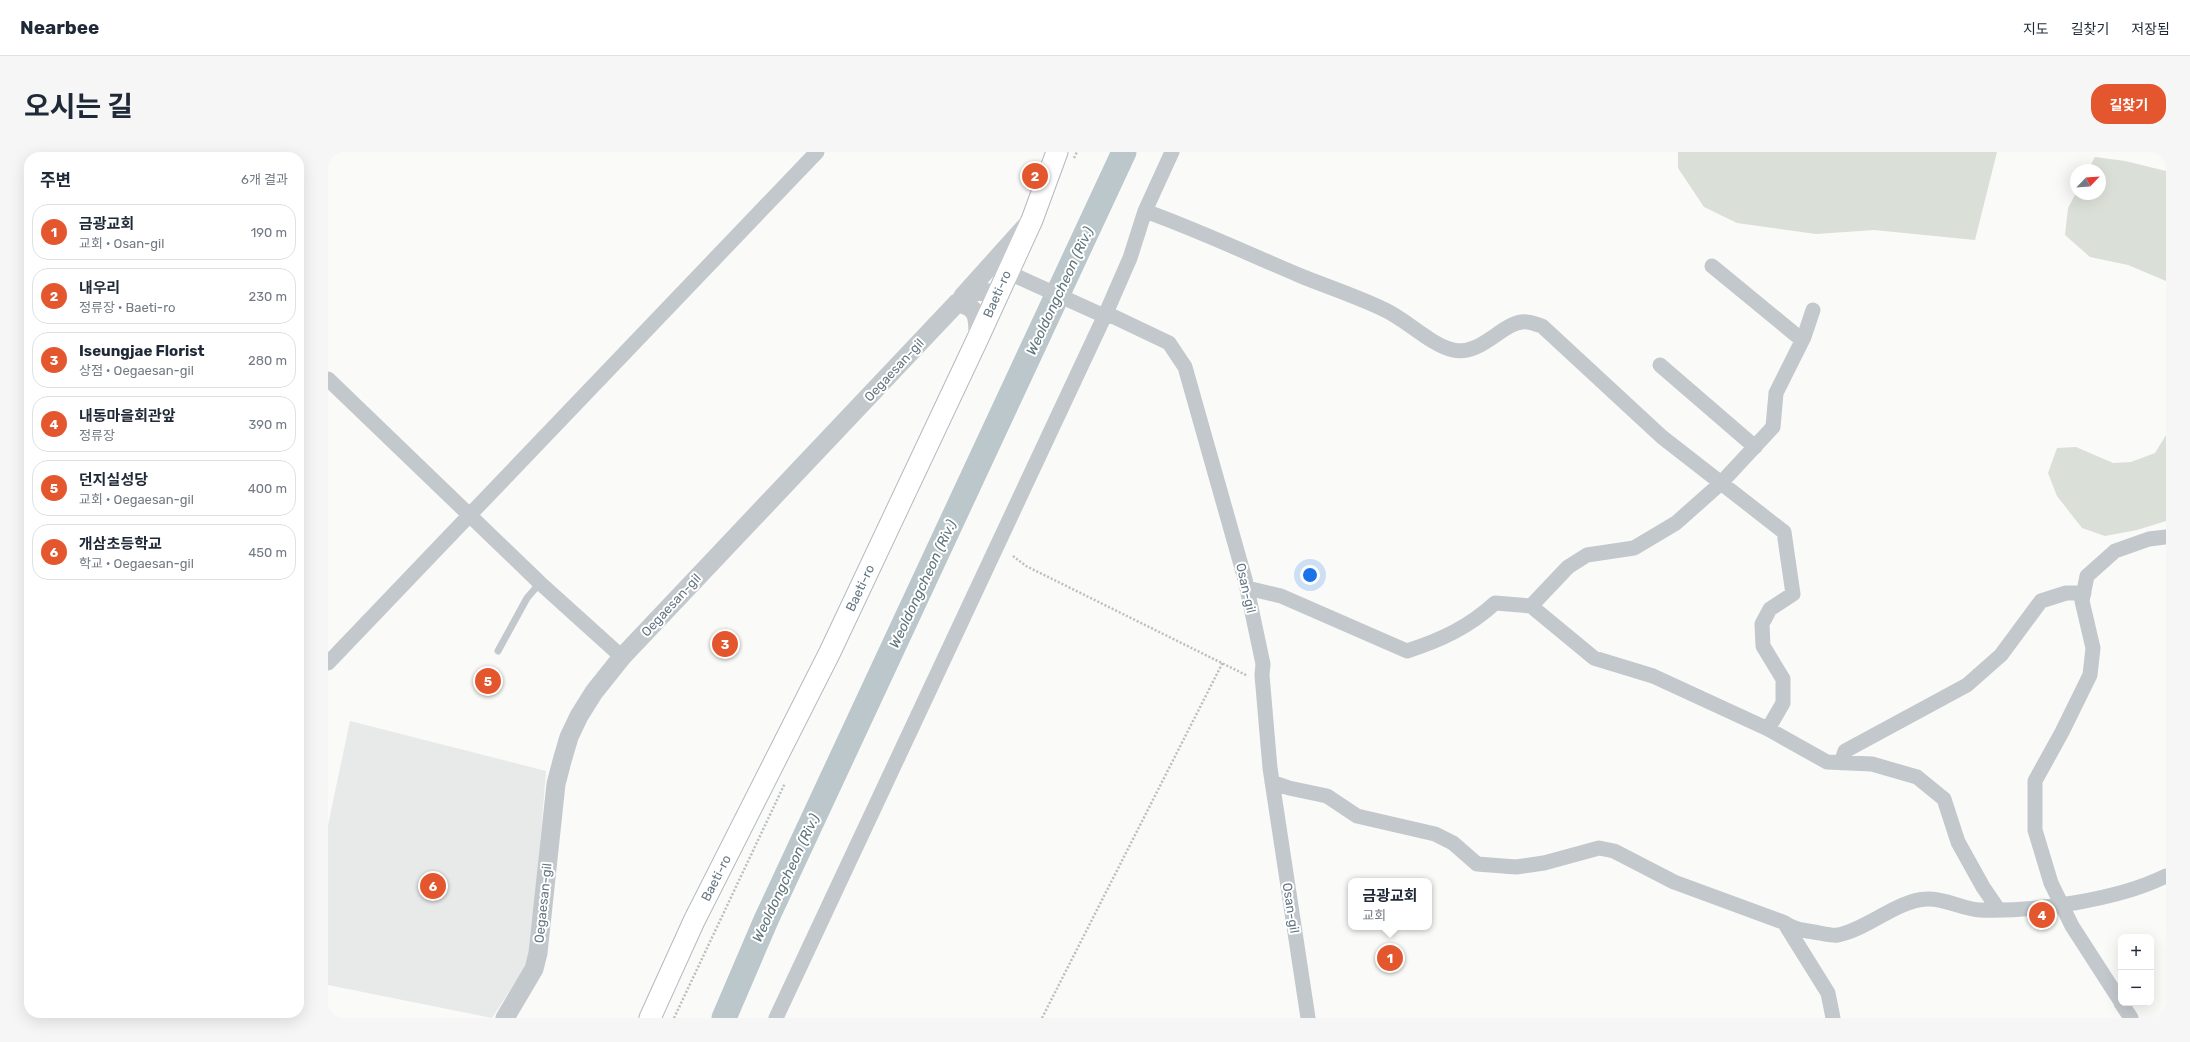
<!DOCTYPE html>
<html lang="ko">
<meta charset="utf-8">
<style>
body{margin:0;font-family:Rubik,"Noto Sans KR",sans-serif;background:#f6f6f7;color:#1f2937}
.controls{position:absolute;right:12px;bottom:12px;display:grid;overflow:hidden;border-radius:8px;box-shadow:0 4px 16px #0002}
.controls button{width:36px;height:36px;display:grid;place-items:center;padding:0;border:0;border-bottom:1px solid #e0e1e3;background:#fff;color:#1f2937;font:20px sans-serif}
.compass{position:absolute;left:1742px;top:12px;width:36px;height:36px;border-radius:50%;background:#fff;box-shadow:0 4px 16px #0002;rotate:65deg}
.you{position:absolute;left:982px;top:423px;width:14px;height:14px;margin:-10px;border:3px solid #fff;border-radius:50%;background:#1a73e8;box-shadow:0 0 0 6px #1a73e833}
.badge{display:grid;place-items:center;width:26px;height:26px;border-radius:50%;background:#e4572e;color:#fff;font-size:13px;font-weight:700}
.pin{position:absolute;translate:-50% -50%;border:2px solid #fff;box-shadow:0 1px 4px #0006}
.popup{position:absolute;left:1020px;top:726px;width:84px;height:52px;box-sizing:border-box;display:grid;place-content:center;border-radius:8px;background:#fff;filter:drop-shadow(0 1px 3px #0005);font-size:13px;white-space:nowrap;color:#747a83}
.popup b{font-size:15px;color:#1f2937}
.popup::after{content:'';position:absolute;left:50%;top:100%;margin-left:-8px;border:8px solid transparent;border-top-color:#fff}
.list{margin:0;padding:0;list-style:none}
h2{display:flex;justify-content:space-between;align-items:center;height:52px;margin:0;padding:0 16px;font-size:17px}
h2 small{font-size:13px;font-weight:400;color:#747a83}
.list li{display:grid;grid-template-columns:26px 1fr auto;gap:12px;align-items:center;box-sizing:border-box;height:56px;margin:0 8px 8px;padding:0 8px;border:1px solid #e0e1e3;border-radius:16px}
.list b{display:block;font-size:15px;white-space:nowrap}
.list p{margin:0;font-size:13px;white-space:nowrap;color:#747a83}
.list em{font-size:13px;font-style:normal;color:#747a83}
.map{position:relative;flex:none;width:1838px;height:866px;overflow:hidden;border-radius:16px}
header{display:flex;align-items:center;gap:24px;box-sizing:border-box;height:56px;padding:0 20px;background:#fff;border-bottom:1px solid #e0e1e3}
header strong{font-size:19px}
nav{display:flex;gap:22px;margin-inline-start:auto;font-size:14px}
.intro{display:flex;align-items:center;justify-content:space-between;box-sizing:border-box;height:96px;padding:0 24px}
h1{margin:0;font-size:28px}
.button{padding:10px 18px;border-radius:16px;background:#e4572e;color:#fff;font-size:14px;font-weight:700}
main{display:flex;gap:24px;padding:0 24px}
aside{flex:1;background:#fff;border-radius:16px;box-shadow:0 4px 16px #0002}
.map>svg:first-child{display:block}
</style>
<header>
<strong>Nearbee</strong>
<nav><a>지도</a><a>길찾기</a><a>저장됨</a></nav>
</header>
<div class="intro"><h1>오시는 길</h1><a class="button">길찾기</a></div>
<main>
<aside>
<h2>주변<small>6개 결과</small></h2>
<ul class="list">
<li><span class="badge">1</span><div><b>금광교회</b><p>교회 · Osan-gil</p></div><em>190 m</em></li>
<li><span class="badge">2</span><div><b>내우리</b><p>정류장 · Baeti-ro</p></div><em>230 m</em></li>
<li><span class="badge">3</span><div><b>Iseungjae Florist</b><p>상점 · Oegaesan-gil</p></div><em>280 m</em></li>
<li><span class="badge">4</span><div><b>내동마을회관앞</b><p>정류장</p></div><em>390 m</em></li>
<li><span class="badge">5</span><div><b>던지실성당</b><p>교회 · Oegaesan-gil</p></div><em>400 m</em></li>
<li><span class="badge">6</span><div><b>개삼초등학교</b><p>학교 · Oegaesan-gil</p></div><em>450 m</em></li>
</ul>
</aside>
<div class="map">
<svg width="1838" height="866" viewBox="0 0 1838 866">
<rect width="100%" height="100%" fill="#fafaf8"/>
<path fill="#e8e9e9" d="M22 569 218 619 204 794 196 817 164 866 0 833V673Z"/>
<path fill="#dadfd7" d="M1350 0H1669L1647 88 1546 78 1488 82 1409 71 1376 55 1350 16Z
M1767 5 1797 9 1838 19V129L1800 113 1762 105 1737 83 1740 56 1748 41 1772 42V18H1760Z
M1838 283V369L1809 378 1777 384 1754 376 1729 344 1720 321 1729 296 1748 295 1785 311 1803 310 1827 301Z"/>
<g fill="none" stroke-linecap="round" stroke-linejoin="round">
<path stroke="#bbc7cb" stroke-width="25" d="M396 866 438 768 796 0"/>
<g stroke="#b3babf" stroke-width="23">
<path id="secondary" d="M322 866 366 769 502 500 650 186 704 68 729 0"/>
</g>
<path stroke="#bbbfc2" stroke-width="2.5" stroke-dasharray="2 2" stroke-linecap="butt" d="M746 6 749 0
M685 404 698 414 920 524
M346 866 457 631
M714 866 895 510"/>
<path stroke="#c3c8cc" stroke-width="7" d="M170 499 199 446 212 431"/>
<path stroke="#c3c8cc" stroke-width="15" d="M817 59C870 78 921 102 973 124 1000 135 1028 144 1055 157 1078 167 1101 192 1125 198 1154 205 1176 167 1199 170 1204 170 1209 173 1214 174L1334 285 1456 380 1465 442 1442 457 1434 472 1435 494 1455 527V551L1440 577
M1384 114 1474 188
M679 120 774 163 778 161 841 191 857 215 917 427 935 512 934 523 942 616 980 866
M1332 213 1427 295
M0 227 212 431 294 505
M919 436 953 444 1079 499C1113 488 1141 475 1167 451L1203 454 1266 506 1325 524 1440 577 1499 610 1544 612 1589 625 1616 647 1630 690 1655 735 1670 757
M1203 454 1240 415 1259 403 1306 396 1348 371 1393 331 1445 275 1448 241 1476 185 1485 158
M0 511 489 0
M1513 611 1517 599 1639 533 1673 503 1713 449 1738 441H1756
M944 630 961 636 999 644 1029 664 1107 682 1125 691 1149 712 1188 715 1216 711 1271 696 1286 699 1346 730 1455 770C1465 777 1473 778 1486 780 1493 781 1503 784 1510 783 1540 777 1569 748 1599 747 1616 746 1635 757 1652 758 1706 760 1790 748 1838 724
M1457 772 1500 841 1505 866
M1793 850 1744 774 1723 731 1707 678V629L1734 580 1762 523 1765 496 1754 449 1759 424 1787 399 1821 387 1838 385
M1793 851 1803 866
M448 866 778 161 802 106 817 59 844 0"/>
<path stroke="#c3c8cc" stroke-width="19" d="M635 144 699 73
M629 151C651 155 650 166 650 186
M177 866 206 817 210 801 228 632 234 609 241 585 251 564 266 540 294 505 629 151C644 140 650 135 668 144"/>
<use href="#secondary" stroke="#fff" stroke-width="21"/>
</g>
<g text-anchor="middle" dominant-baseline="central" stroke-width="4" stroke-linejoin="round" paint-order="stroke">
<g font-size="13" fill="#657683" stroke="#fff">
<text transform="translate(669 142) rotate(-66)">Baeti-ro</text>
<text transform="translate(566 218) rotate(-47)">Oegaesan-gil</text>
<text transform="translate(532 436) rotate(-65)">Baeti-ro</text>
<text transform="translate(918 436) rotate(77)">Osan-gil</text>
<text transform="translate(343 453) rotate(-47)">Oegaesan-gil</text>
<text transform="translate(388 726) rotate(-63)">Baeti-ro</text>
<text transform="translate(215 751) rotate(-84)">Oegaesan-gil</text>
<text transform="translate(963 756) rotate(81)">Osan-gil</text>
</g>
<g font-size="14" font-style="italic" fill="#60757c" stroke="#fff">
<text transform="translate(732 139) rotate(-65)">Weoldongcheon (Riv.)</text>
<text transform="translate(595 432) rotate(-65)">Weoldongcheon (Riv.)</text>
<text transform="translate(458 726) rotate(-65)">Weoldongcheon (Riv.)</text>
</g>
</g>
</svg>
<div class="controls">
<button>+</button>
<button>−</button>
</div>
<svg class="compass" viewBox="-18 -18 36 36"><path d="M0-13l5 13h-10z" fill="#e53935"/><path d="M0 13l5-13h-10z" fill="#747a83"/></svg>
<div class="you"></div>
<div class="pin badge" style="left:1062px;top:806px">1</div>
<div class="popup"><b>금광교회</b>교회</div>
<div class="pin badge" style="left:707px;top:24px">2</div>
<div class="pin badge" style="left:397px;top:492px">3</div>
<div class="pin badge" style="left:1714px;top:763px">4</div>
<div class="pin badge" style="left:160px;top:529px">5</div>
<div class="pin badge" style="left:105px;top:734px">6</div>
</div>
</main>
